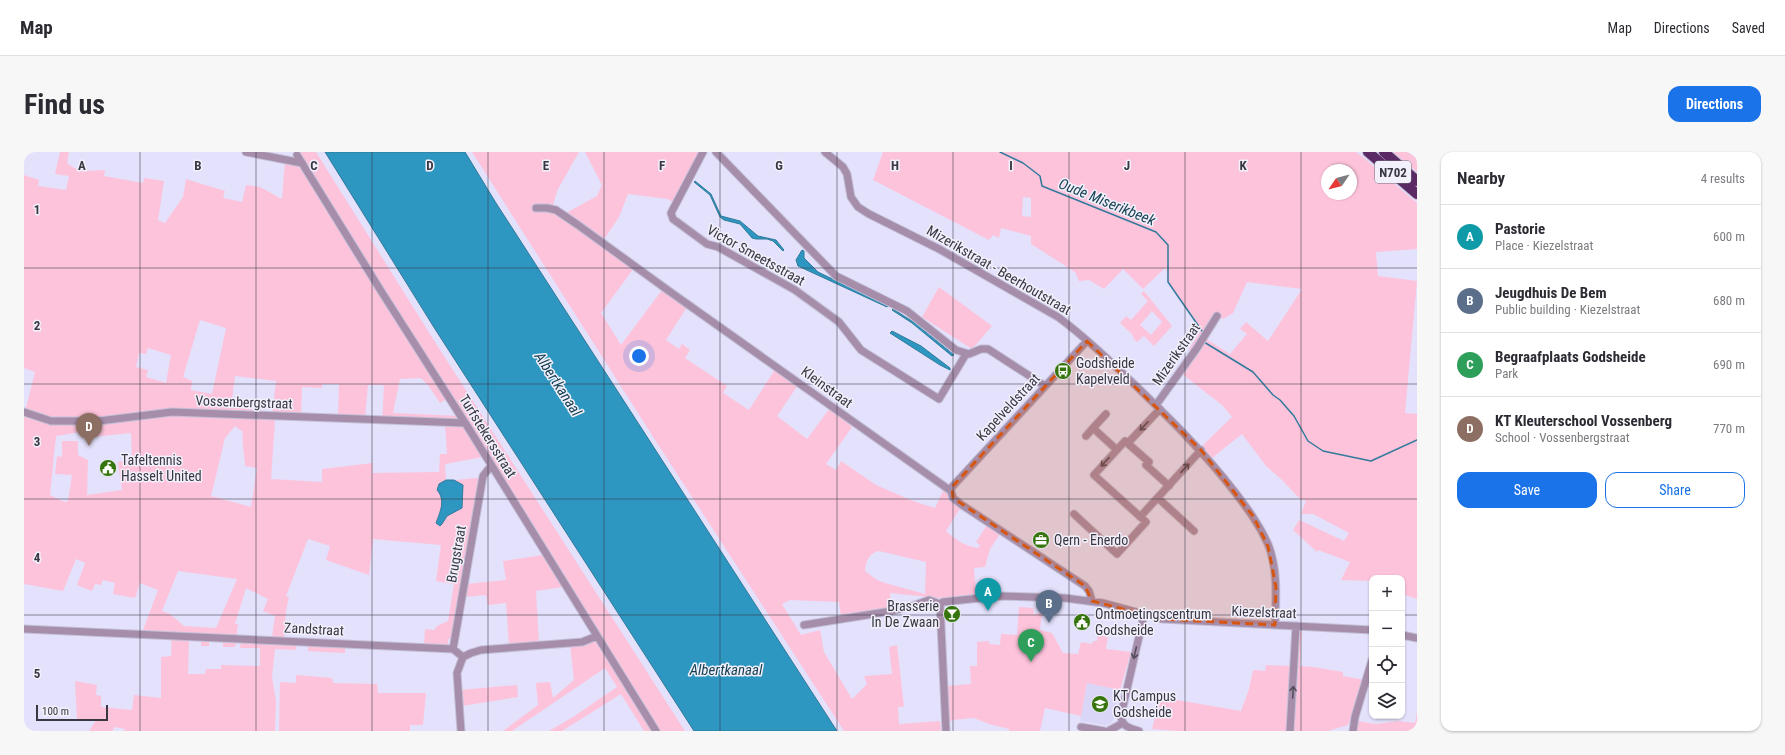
<!DOCTYPE html>
<meta charset="utf-8">
<style>
body{margin:0;font-family:"Roboto Condensed",sans-serif;background:#f7f7f7;color:#2b2b33}
.controls{position:absolute;right:12px;bottom:12px;display:grid;overflow:hidden;border-radius:8px;box-shadow:0 1px 3px #0004}
.controls button{width:36px;height:36px;display:grid;place-items:center;padding:0;border:0;border-bottom:1px solid #e1e1e2;background:#fff;color:#2b2b33;font:20px sans-serif}
.compass{position:absolute;left:1297px;top:12px;width:36px;height:36px;border-radius:50%;background:#fff;box-shadow:0 1px 3px #0004;rotate:235deg}
.scale{position:absolute;left:12px;bottom:10px;width:72px;box-sizing:border-box;padding-left:4px;border:2px solid #393842;border-top:0;font-size:11px;line-height:14px;white-space:nowrap;color:#393842;-webkit-text-stroke:3px #f1f0fb;paint-order:stroke}
.you{position:absolute;left:615px;top:204px;width:14px;height:14px;margin:-10px;border:3px solid #fff;border-radius:50%;background:#1a73e8;box-shadow:0 0 0 6px #1a73e833}
.badge{display:grid;place-items:center;width:26px;height:26px;border-radius:50%;background:#1a73e8;color:#fff;font-size:13px;font-weight:700}
.pin{position:absolute;translate:-50% -33px;filter:drop-shadow(0 1px 2px #0008)}
.pin::after{content:'';position:absolute;top:21px;width:14px;height:12px;background:inherit;clip-path:polygon(0 0,100% 0,50% 100%)}
.list{margin:0;padding:0;list-style:none}
h2{display:flex;justify-content:space-between;align-items:center;height:52px;margin:0;padding:0 16px;font-size:17px}
h2 small{font-size:13px;font-weight:400;color:#7c7c81}
.list li{display:grid;grid-template-columns:26px 1fr auto;gap:12px;align-items:center;box-sizing:border-box;height:64px;padding:0 16px;border-top:1px solid #e1e1e2}
.list b{display:block;font-size:15px;white-space:nowrap}
.list p{margin:0;font-size:13px;white-space:nowrap;color:#7c7c81}
.list em{font-size:13px;font-style:normal;color:#7c7c81}
.actions{display:flex;gap:8px;padding:12px 16px}
.actions a{flex:1;padding:9px 0;border:1px solid #1a73e8;border-radius:12px;text-align:center;font-size:14px;color:#1a73e8}
.actions .main{background:#1a73e8;color:#fff}
.icon{flex:none;width:22px;height:22px;fill:none;stroke:currentColor;stroke-width:2;stroke-linecap:round;stroke-linejoin:round}
.map{position:relative;flex:none;width:1393px;height:579px;overflow:hidden;border-radius:12px}
header{display:flex;align-items:center;gap:24px;box-sizing:border-box;height:56px;padding:0 20px;background:#fff;border-bottom:1px solid #e1e1e2}
header strong{font-size:19px}
nav{display:flex;gap:22px;margin-inline-start:auto;font-size:14px}
.intro{display:flex;align-items:center;justify-content:space-between;box-sizing:border-box;height:96px;padding:0 24px}
h1{margin:0;font-size:28px}
.button{padding:10px 18px;border-radius:12px;background:#1a73e8;color:#fff;font-size:14px;font-weight:700}
main{display:flex;gap:24px;padding:0 24px}
aside{flex:1;background:#fff;border-radius:12px;box-shadow:0 1px 3px #0004}
.map>svg:first-child{display:block}
</style>
<header>
<strong>Map</strong>
<nav><a>Map</a><a>Directions</a><a>Saved</a></nav>
</header>
<div class="intro"><h1>Find us</h1><a class="button">Directions</a></div>
<main>
<div class="map">
<svg width="1393" height="579" viewBox="0 0 1393 579">
<rect width="100%" height="100%" fill="#e4e1fc"/>
<path fill="#dad6f8" d="M1063 531 1096 538 1090 566 1087 571 1081 573 1056 569Z"/>
<path fill="#fdc3db" fill-rule="evenodd" d="M36 0H45L43 11C54 21 67 19 81 18L80 24 119 31 120 26 140 29 134 68 141 71 159 45 162 27 201 39 199 46 218 50 222 33 236 35 258 47 261 9 275 12 424 246 416 251 404 233 397 226 376 227 369 261 435 264 459 305 421 312 422 329 462 325 442 432 482 428 479 409 519 403 539 435 512 439 515 491 485 494 482 451 464 453 462 443 440 445 434 488 424 487V494L400 493 401 477 410 478 413 474 424 469 430 432 412 429 417 393 349 387 345 423 302 408 306 394 284 387 262 444 265 445 262 459 260 485H248L251 464 239 459 244 447 222 436 211 472H214L211 495H199V489H185V494H177V488H165L164 522H181L182 517H197V513L236 514V496H216L217 489 272 490V498L251 497 248 525 252 549 251 579H100L101 577 91 575 88 579H65L72 568 53 567 51 529 73 533 72 543 77 544V555L108 558 110 543 137 546V505L147 504 148 480 119 478 134 438 116 431 111 446 89 442 91 431 79 428 77 433 71 432 68 439 53 433 61 411 52 407 39 439 0 432V260H1L11 220 0 216V23L15 28 14 34 42 38 45 24 31 22ZM176 168 202 176 188 242 167 238 168 229 159 225ZM124 196 147 203 142 231 122 225 124 218 112 215 115 201 122 202ZM211 224 252 229 248 263H277L278 235 298 236V232H315L314 265 341 266 344 233H360L358 271 421 273 423 302H416L415 320 348 321 349 311 298 317V330L247 327 251 268H239L241 259 207 255ZM211 274 219 280C217 285 221 307 221 314L233 316 227 355 187 344 201 286ZM57 280 58 286 107 281 108 307 94 310 98 338 63 343 64 308 54 303V289H38V305L33 304 31 322 48 323 44 349 41 350 26 343 32 284ZM154 419 213 427 192 476 160 474 146 462 138 459Z
M274 0H292L411 190 661 579H635Z
M448 0H555L533 39 529 53H520L610 116 577 161 597 193 638 138 663 155 642 188 655 197 658 192 666 198 661 206 703 234 699 241 725 258 752 216 774 233 753 264 783 287 806 256 828 275 802 312 812 318 817 309 852 333 889 349 911 356 920 337 937 355 922 379C932 388 940 394 954 396L956 393 952 390 963 373 976 382 966 397 961 415 950 416 952 442 914 446 866 441 867 452 891 450 878 455 817 465 815 450 766 448 758 452 777 483 796 478 800 500 828 547 843 532 840 524 868 522 865 495 873 493 880 555H874L875 572 916 569 917 579H820L633 291ZM855 399 902 410 901 442 861 431 853 428 841 419C842 409 845 401 855 399Z
M561 0H676L650 51 644 47 604 42 595 65 579 89 542 61 573 44 578 33Z
M859 0H1332L1340 6 1393 51V97L1352 100 1354 124 1393 129 1381 261 1393 262V447L1378 442V426H1348V429L1317 428 1326 410 1294 398 1293 400 1269 378 1275 368 1320 389 1325 381 1289 362H1277L1282 349 1276 347 1258 328 1242 314 1218 282 1188 306 1177 295 1208 265 1198 253 1158 222 1168 199 1165 197 1177 178 1144 130 1142 115 1119 137 1099 117 1080 137 1065 128 1055 129 1051 120 1007 92V84L977 76 975 86 969 83 965 88 849 28ZM1303 18H1327V42H1303ZM999 45 1007 46V65L998 64ZM1223 130 1278 137 1244 189 1222 170 1216 177 1223 182 1206 202 1179 185 1192 164 1199 167 1209 161Z
M1369 0H1384L1393 7V20Z
M915 135 968 174 948 197 898 165Z
M1120 139 1148 174 1130 194 1120 184 1113 190 1110 187 1108 182 1096 171 1102 164 1107 168 1124 149 1117 142ZM1128 159 1138 170 1127 183 1116 173Z
M995 455 1009 456 1010 462 1018 461 1016 478 1028 481 1039 501 1054 502 1057 490 1068 492 1069 489H1073L1074 482 1084 485 1082 497 1107 500 1096 538 1063 531 1057 564 1021 556 1016 579H985V577L965 572 950 566 928 568 925 571 922 534 947 532 946 514H953V490L965 489V492L976 493 977 482 993 483Z
M1278 476 1276 514 1289 515 1319 520V524L1341 528 1333 552 1324 573 1304 579H1154L1128 577 1136 545 1217 559 1225 537 1229 518 1241 519 1242 513 1267 514 1268 477Z
M570 488 575 492 628 579H620L597 542 538 579H525L549 565 593 535 581 516 488 579H479L514 553 512 531 526 530 529 546 550 528 546 492Z
M284 491 321 493V501L284 499Z
M272 523 308 526 309 531 353 532 354 541H402L399 573H386V579H255L256 530 272 531Z
M493 533 494 545 438 554 436 538Z
M1393 559V579H1332L1328 568 1352 572 1374 569 1391 571Z"/>
<path fill="#2d97c1" stroke="#317a9b" d="M301 0H441L472 51 813 579H670L411 177Z
M671 29 687 42 697 64 716 69 734 84 752 88 760 98 759 99 749 89 743 87H732L728 86 716 72 700 68 696 65 686 43 670 30Z
M778 98 780 99V106L794 120 864 154 863 155 774 114 772 108Z
M869 157 891 171 930 203 928 204 888 171 868 158Z
M868 179 897 194 926 216V218L916 213 866 181Z
M422 328H430L439 333 438 356 423 364 418 372 416 374 412 371C416 360 422 348 413 338L415 332Z"/>
<g fill="none" stroke-linecap="round" stroke-linejoin="round">
<path stroke="#317a9b" stroke-width="1.5" d="M976 0 999 11 1016 24 1018 34 1132 80 1144 93V130L1178 179
M1180 190 1229 220 1249 243 1256 248 1270 264 1284 289 1299 299 1347 309 1393 288"/>
<g stroke="#c2bfd7" stroke-width="9">
<path id="minor" d="M222 0 278 11
M679 0 647 61 649 67 683 92 694 95 771 138 815 170 837 198 915 247 942 202
M692 0 812 124 883 159 932 198 945 202 957 197H964L1021 234
M801 0 819 15 823 22 827 45 834 55 845 62 915 97 1034 165C1061 185 1086 209 1111 233 1146 267 1180 300 1210 339 1223 356 1235 372 1244 392 1254 417 1252 446 1251 473
M273 3 357 139 445 277 632 579
M512 56H523L532 58 554 73 645 139 927 339 929 346 938 353 1061 434 1065 439 1068 449
M1132 253 1173 196 1193 164
M0 260 27 269H75L148 260 441 271
M1082 262 1069 276 1093 298
M1062 284 1069 276
M1104 291 1136 257
M927 339 928 335 1063 189
M1134 346 1170 379
M1050 362 1093 402 1122 370 1070 323 1101 289 1125 310 1122 313 1145 334
M1116 365 1177 298
M916 452 919 450 975 444 1041 446 1079 451 1138 467 1348 478
M916 452 922 579
M780 473 868 459 888 454 905 448 916 452
M0 477 429 497 439 505
M1378 483 1393 486
M429 497 459 324 467 314
M439 505 447 501 457 498 558 490 573 484
M1057 575 1080 579
M437 579 433 521 439 505
M1084 579 1099 571
M1115 579C1105 576 1097 574 1097 563L1120 463
M1266 579 1272 474
M1329 579 1331 565 1348 508"/>
</g>
<g stroke="#c2bfd7" stroke-width="12">
<path id="highway" d="M1344 0 1393 42
M1360 0 1393 29"/>
</g>
<use href="#minor" stroke="#a68daa" stroke-width="7"/>
<use href="#highway" stroke="#5b2964" stroke-width="10"/>
</g>
<defs><path id="oneway-shaft" d="M-6 0H5M1.5-3L5.5 0L1.5 3" fill="none" stroke-width="1.6" stroke-linecap="round" stroke-linejoin="round"/></defs>
<g stroke="#544d5c">
<use href="#oneway-shaft" transform="translate(1120 274) rotate(133)"/>
<use href="#oneway-shaft" transform="translate(1081 310) rotate(133)"/>
<use href="#oneway-shaft" transform="translate(1161 316) rotate(-47)"/>
<use href="#oneway-shaft" transform="translate(1111 501) rotate(103)"/>
<use href="#oneway-shaft" transform="translate(1269 540) rotate(-87)"/>
</g>
<path fill="#d65611" fill-opacity="0.2" stroke="#d65611" stroke-width="3" stroke-dasharray="8 5" stroke-linejoin="round" d="M1063 189 1177 298 1229 364 1244 394 1252 435 1251 473 1138 467 1068 449 1061 434 929 346 928 335Z"/>
<path fill="none" stroke="#393842" stroke-width="1" stroke-opacity="0.55" d="M116 0V579M232 0V579M348 0V579M464 0V579M580 0V579M696 0V579M813 0V579M929 0V579M1045 0V579M1161 0V579M1277 0V579M0 116H1393M0 232H1393M0 347H1393M0 463H1348M1378 463H1393"/>
<defs>
<g id="bus-disc" transform="scale(0.9)"><circle r="9.5" fill="#36740d" stroke="#f1f0fb"/><path d="M-5-6H5V4H4V6H2V4H-2V6H-4V4H-5ZM-3.5-4V0h7V-4ZM-3.5 1.2v1.5H-2V1.2ZM2 1.2v1.5H3.5V1.2Z" fill="#fff"/></g>
<g id="civic-disc" transform="scale(0.9)"><circle r="9.5" fill="#36740d" stroke="#f1f0fb"/><path d="M-.6-6.5H3V-4.5H.6V-3L4-1V1h2V6H-6V1h2V-1L-.6-3ZM-1.2 2.5V6h2.4V2.5Z" fill="#fff"/></g>
<g id="office-disc" transform="scale(0.9)"><circle r="9.5" fill="#36740d" stroke="#f1f0fb"/><path d="M-6-3h4V-5.5h4V-3h4V5H-6ZM-1-4.5V-3h2v-1.5ZM-6 0V1H6V0Z" fill="#fff"/></g>
<g id="bar-disc" transform="scale(0.9)"><circle r="9.5" fill="#36740d" stroke="#f1f0fb"/><path d="M-6-5H6L.8 .8V4.5H3.5V6h-7V4.5H-.8V.8Z" fill="#fff"/></g>
<g id="school-disc" transform="scale(0.9)"><circle r="9.5" fill="#36740d" stroke="#f1f0fb"/><path d="M0-5L7-2L0 1L-7-2ZM-4 1L0 2.5L4 1V4Q0 6-4 4Z" fill="#fff"/></g>
</defs>
<g fill-rule="evenodd">
<use href="#bus-disc" x="1039" y="219"/>
<use href="#civic-disc" x="84" y="316"/>
<use href="#office-disc" x="1017" y="388"/>
<use href="#bar-disc" x="928" y="462"/>
<use href="#civic-disc" x="1058" y="470"/>
<use href="#school-disc" x="1076" y="552"/>
</g>
<g text-anchor="middle" dominant-baseline="central" stroke-width="3" stroke-linejoin="round" paint-order="stroke">
<rect fill="#f1f0fb" stroke="#706f7a" stroke-width="1" x="1351" y="9" width="36" height="22" rx="3"/>
<g font-size="13" font-weight="bold" fill="#393842">
<text x="1369" y="20">N702</text>
</g>
<g font-size="14" fill="#393842" stroke="#f1f0fb">
<text transform="translate(732 103) rotate(29)">Victor Smeetsstraat</text>
<text transform="translate(975 118) rotate(30)">Mizerikstraat - Beerhoutstraat</text>
<text transform="translate(1152 202) rotate(-55)">Mizerikstraat</text>
<text transform="translate(803 235) rotate(36)">Kleinstraat</text>
<text transform="translate(220 250) rotate(2)">Vossenbergstraat</text>
<text transform="translate(984 255) rotate(-47)">Kapelveldstraat</text>
<text transform="translate(464 284) rotate(58)">Turfstekersstraat</text>
<text transform="translate(432 402) rotate(-80)">Brugstraat</text>
<text transform="translate(1240 460) rotate(2)">Kiezelstraat</text>
<text transform="translate(290 477) rotate(3)">Zandstraat</text>
</g>
<g font-size="14" fill="#393842" stroke="#f1f0fb" text-anchor="start">
<text x="1052" y="211">Godsheide<tspan x="1052" dy="16">Kapelveld</tspan></text>
<text x="97" y="308">Tafeltennis<tspan x="97" dy="16">Hasselt United</tspan></text>
<text x="1030" y="388">Qern - Enerdo</text>
<text x="915" y="454" text-anchor="end">Brasserie<tspan x="915" dy="16">In De Zwaan</tspan></text>
<text x="1071" y="462">Ontmoetingscentrum<tspan x="1071" dy="16">Godsheide</tspan></text>
<text x="1089" y="544">KT Campus<tspan x="1089" dy="16">Godsheide</tspan></text>
</g>
<g font-size="15" font-style="italic" fill="#123e50" stroke="#f1f0fb">
<text transform="translate(1083 50) rotate(22)">Oude Miserikbeek</text>
<text transform="translate(534 232) rotate(57)">Albertkanaal</text>
<text x="702" y="518">Albertkanaal</text>
</g>
</g>
<g font-size="13" text-anchor="middle" font-weight="bold" fill="#393842" stroke="#f1f0fb" stroke-width="3" stroke-linejoin="round" paint-order="stroke">
<text x="58" y="18">A</text>
<text x="174" y="18">B</text>
<text x="290" y="18">C</text>
<text x="406" y="18">D</text>
<text x="522" y="18">E</text>
<text x="638" y="18">F</text>
<text x="755" y="18">G</text>
<text x="871" y="18">H</text>
<text x="987" y="18">I</text>
<text x="1103" y="18">J</text>
<text x="1219" y="18">K</text>
<text x="13" y="62">1</text>
<text x="13" y="178">2</text>
<text x="13" y="294">3</text>
<text x="13" y="410">4</text>
<text x="13" y="526">5</text>
</g>
</svg>
<div class="controls">
<button>+</button>
<button>−</button>
<button><svg class="icon" aria-label="locate" viewBox="0 0 24 24"><circle cx="12" cy="12" r="6"/><path d="M12 2v4M12 18v4M2 12h4M18 12h4"/></svg></button>
<button><svg class="icon" aria-label="layers" viewBox="0 0 24 24"><path d="M12 4l9 5-9 5-9-5zM3 14l9 5 9-5"/></svg></button>
</div>
<svg class="compass" viewBox="-18 -18 36 36"><path d="M0-13l5 13h-10z" fill="#e53935"/><path d="M0 13l5-13h-10z" fill="#7c7c81"/></svg>
<div class="scale">100 m</div>
<div class="you"></div>
<div class="pin badge" style="left:964px;top:459px;background:#0f9aa8">A</div>
<div class="pin badge" style="left:1025px;top:471px;background:#5c6f8a">B</div>
<div class="pin badge" style="left:1007px;top:510px;background:#2e9e5b">C</div>
<div class="pin badge" style="left:65px;top:294px;background:#8d6e63">D</div>
</div>
<aside>
<h2>Nearby<small>4 results</small></h2>
<ul class="list">
<li><span class="badge" style="background:#0f9aa8">A</span><div><b>Pastorie</b><p>Place · Kiezelstraat</p></div><em>600 m</em></li>
<li><span class="badge" style="background:#5c6f8a">B</span><div><b>Jeugdhuis De Bem</b><p>Public building · Kiezelstraat</p></div><em>680 m</em></li>
<li><span class="badge" style="background:#2e9e5b">C</span><div><b>Begraafplaats Godsheide</b><p>Park</p></div><em>690 m</em></li>
<li><span class="badge" style="background:#8d6e63">D</span><div><b>KT Kleuterschool Vossenberg</b><p>School · Vossenbergstraat</p></div><em>770 m</em></li>
</ul>
<div class="actions"><a class="main">Save</a><a>Share</a></div>
</aside>
</main>
